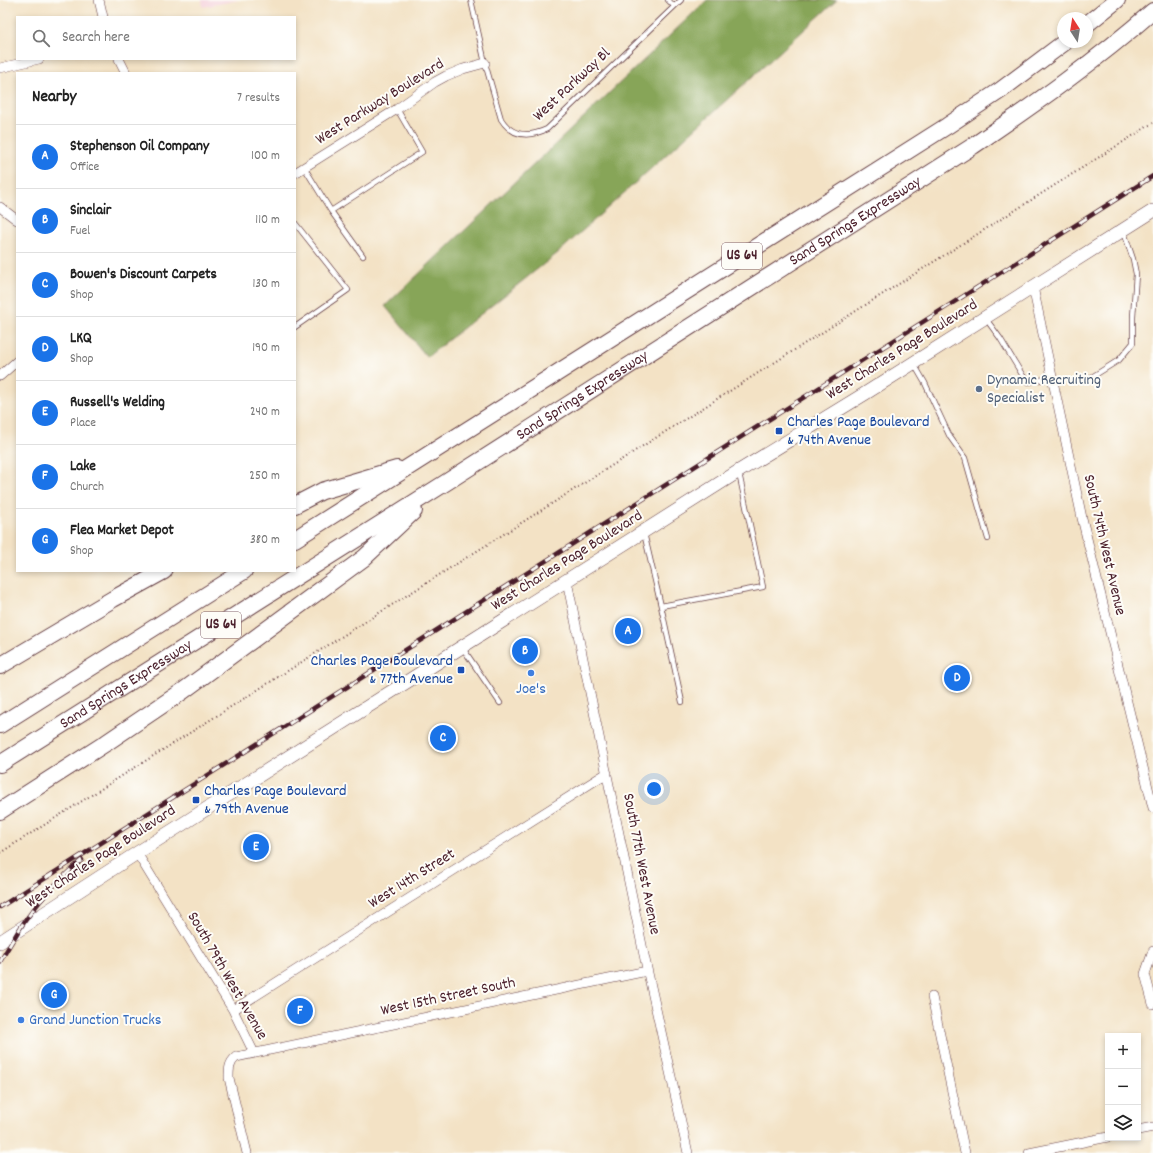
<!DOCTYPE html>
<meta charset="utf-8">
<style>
body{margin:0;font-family:Dekko,sans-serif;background:#f6f6f6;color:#222}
.controls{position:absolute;right:12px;bottom:12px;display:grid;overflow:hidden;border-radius:0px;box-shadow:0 2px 6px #0003}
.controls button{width:36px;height:36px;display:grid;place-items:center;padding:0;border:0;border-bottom:1px solid #e0e0e0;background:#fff;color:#222;font:20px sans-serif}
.compass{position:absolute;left:1057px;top:12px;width:36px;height:36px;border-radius:50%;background:#fff;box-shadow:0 2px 6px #0003;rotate:348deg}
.you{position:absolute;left:654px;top:789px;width:14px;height:14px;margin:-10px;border:3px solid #fff;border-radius:50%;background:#1a73e8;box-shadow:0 0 0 6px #1a73e833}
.badge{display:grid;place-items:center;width:26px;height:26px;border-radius:50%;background:#1a73e8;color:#fff;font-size:13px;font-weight:700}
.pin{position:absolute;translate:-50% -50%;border:2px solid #fff;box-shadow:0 1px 4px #0006}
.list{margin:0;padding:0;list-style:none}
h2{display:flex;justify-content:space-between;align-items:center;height:52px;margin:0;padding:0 16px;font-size:17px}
h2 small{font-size:13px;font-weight:400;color:#767676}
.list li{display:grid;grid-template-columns:26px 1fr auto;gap:12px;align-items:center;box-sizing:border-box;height:64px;padding:0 16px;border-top:1px solid #e0e0e0}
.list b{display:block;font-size:15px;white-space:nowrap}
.list p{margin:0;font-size:13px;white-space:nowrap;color:#767676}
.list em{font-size:13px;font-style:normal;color:#767676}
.icon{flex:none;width:22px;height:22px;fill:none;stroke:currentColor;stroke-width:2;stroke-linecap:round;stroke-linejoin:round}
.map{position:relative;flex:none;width:1153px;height:1153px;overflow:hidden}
.search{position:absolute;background:#fff;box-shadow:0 2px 6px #0003;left:16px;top:16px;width:280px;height:44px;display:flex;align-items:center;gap:10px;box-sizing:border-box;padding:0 14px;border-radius:0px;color:#767676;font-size:15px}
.panel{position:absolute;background:#fff;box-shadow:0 2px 6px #0003;left:16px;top:72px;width:280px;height:500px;border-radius:0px}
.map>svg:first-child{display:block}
</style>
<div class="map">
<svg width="1153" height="1153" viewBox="0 0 1153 1153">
<rect width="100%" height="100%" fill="#fdfcf7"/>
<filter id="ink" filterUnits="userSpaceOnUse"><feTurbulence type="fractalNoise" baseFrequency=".025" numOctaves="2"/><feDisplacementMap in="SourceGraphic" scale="8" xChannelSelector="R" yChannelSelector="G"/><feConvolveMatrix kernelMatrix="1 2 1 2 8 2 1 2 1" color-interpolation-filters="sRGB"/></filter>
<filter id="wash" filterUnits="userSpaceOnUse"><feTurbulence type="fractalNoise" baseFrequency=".012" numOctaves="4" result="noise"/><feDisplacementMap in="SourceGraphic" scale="16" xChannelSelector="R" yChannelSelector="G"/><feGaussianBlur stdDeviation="0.9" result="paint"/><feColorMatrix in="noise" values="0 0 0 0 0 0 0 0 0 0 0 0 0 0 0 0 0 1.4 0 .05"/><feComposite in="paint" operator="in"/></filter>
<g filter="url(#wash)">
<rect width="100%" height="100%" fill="#f3e2c5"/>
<path fill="#f5cfdb" d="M202 0H239L203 7Z"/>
<path fill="#87a559" stroke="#686242" d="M707 0H837L559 252 427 357 385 306Z"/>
</g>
<g filter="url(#ink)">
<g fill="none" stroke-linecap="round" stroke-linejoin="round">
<g stroke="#633c42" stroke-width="6">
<path id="lane" d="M471 0 485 63 501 119C513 138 530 137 547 129L681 0
M668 0 674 6
M304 167 331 211 363 256
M331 211 422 152 397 109
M295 223 348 290 295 327
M986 319 1000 338 1023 376 1028 382 1052 378
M914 364 925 383 934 403 950 437 965 458 988 539
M1087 380 1119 360 1133 343V317L1136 274 1133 259 1124 232
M644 533 661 606 763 587 739 473
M661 606 682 702
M462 647 500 703"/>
</g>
<g stroke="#633c42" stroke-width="10">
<path id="street" d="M99 0 103 17
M119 59 126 73
M0 68 39 59
M295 173 397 109 435 82 446 76 463 69 485 63
M0 207 17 220
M1033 287 1082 518 1153 808
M0 376 17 361
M567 581 644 955 688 1153
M137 853 233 1010 254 1053
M1153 951 1145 974 1153 1004
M932 997 965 1153
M233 1010 607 773
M1138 1130 1153 1127
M247 1153 229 1078C229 1069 229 1063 236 1057L647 971
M1029 1153 1108 1137"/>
</g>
<g stroke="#633c42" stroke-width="14">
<path id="secondary" d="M0 942 137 853 739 471 866 393 1153 211"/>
</g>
<g stroke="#633c42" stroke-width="18">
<g id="highway">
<path d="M1087 24 1117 0"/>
<path d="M295 505 322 491 397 469"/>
<path d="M295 539 947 126 1001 90 1065 42"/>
<path d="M0 666 113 599 164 571"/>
<path d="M0 725 244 571"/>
<path id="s1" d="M0 764 442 485 973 146C1035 104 1096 61 1153 11"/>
<path d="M0 811 106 743 183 691 364 558 414 511"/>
</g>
</g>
<path stroke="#633c42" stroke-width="2" stroke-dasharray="1 3" stroke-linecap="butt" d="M0 853 1153 123"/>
<use href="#lane" stroke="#fff" stroke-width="4.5"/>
<use href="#street" stroke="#fff" stroke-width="9"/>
<use href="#secondary" stroke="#fff" stroke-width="13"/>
<use href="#highway" stroke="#fff" stroke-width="16"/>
<g stroke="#4a1f2b" stroke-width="4.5">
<path id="rail" d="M0 907 1153 176
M0 962C6 951 13 940 19 930 36 903 58 880 82 860"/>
</g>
<use href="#rail" stroke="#fdfcf7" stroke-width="3" stroke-dasharray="9" stroke-linecap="butt"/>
</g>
</g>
<circle fill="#5c6f8a" stroke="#fdfcf7" stroke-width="1.5" cx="979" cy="389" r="4"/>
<g fill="#1a4fb4" stroke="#fdfcf7" stroke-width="1.5">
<rect x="775" y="427" width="8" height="8" rx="2"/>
<rect x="457" y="666" width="8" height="8" rx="2"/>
<rect x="192" y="796" width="8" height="8" rx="2"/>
</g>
<g fill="#3f7fe0" stroke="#fdfcf7" stroke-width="1.5">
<circle cx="531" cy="673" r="4"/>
<circle cx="21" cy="1020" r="4"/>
</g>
<g text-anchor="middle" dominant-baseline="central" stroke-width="4" stroke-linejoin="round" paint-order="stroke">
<g fill="#fdfcf7" stroke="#806168" stroke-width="1">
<rect x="722" y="243" width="40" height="26" rx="3"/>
<rect x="201" y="612" width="40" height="26" rx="3"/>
</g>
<g font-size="15" font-weight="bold" fill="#4a1f2b">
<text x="742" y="256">US 64</text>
<text x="221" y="625">US 64</text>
</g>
<g font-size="16" fill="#4a1f2b" stroke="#fdfcf7">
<text transform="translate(572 85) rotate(-43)">West Parkway Bl</text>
<text transform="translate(380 102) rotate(-32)">West Parkway Boulevard</text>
<text stroke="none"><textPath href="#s1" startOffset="1013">Sand Springs Expressway</textPath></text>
<text transform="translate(902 350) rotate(-32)">West Charles Page Boulevard</text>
<text stroke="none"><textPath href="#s1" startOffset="689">Sand Springs Expressway</textPath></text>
<text transform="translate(1104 545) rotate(77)">South 74th West Avenue</text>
<text transform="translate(567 561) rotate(-32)">West Charles Page Boulevard</text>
<text stroke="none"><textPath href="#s1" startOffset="149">Sand Springs Expressway</textPath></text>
<text transform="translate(101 857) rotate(-33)">West Charles Page Boulevard</text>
<text transform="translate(641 864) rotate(79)">South 77th West Avenue</text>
<text transform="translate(412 879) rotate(-32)">West 14th Street</text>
<text transform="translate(227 976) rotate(60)">South 79th West Avenue</text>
<text transform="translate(448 997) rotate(-12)">West 15th Street South</text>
</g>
<g font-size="16" fill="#4e5e75" stroke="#fdfcf7" text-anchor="start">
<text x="987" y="380">Dynamic Recruiting<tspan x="987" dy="18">Specialist</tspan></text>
</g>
<g font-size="16" fill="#164399" stroke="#fdfcf7" text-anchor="start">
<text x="787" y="422">Charles Page Boulevard<tspan x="787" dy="18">&amp; 74th Avenue</tspan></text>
<text x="453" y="661" text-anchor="end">Charles Page Boulevard<tspan x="453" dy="18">&amp; 77th Avenue</tspan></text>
<text x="204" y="791">Charles Page Boulevard<tspan x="204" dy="18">&amp; 79th Avenue</tspan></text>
</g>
<g font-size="16" fill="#366cbe" stroke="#fdfcf7">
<text x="531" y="689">Joe's</text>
<text x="29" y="1020" text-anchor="start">Grand Junction Trucks</text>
</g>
</g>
</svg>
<div class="controls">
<button>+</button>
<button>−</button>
<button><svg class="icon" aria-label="layers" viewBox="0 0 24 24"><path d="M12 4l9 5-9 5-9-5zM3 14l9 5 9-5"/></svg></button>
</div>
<svg class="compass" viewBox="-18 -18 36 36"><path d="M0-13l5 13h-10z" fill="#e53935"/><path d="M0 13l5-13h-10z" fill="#767676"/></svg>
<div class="you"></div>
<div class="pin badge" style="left:628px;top:631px">A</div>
<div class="pin badge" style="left:525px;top:651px">B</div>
<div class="pin badge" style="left:443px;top:738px">C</div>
<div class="pin badge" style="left:957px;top:678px">D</div>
<div class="pin badge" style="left:256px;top:847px">E</div>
<div class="pin badge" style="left:300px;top:1011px">F</div>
<div class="pin badge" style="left:54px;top:995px">G</div>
<div class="search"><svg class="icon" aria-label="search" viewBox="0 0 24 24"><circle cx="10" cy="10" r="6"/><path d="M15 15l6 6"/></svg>Search here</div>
<section class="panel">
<h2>Nearby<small>7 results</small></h2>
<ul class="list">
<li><span class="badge">A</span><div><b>Stephenson Oil Company</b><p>Office</p></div><em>100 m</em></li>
<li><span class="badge">B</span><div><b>Sinclair</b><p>Fuel</p></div><em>110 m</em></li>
<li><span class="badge">C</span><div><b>Bowen's Discount Carpets</b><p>Shop</p></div><em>130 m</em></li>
<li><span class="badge">D</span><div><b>LKQ</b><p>Shop</p></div><em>190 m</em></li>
<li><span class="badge">E</span><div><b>Russell's Welding</b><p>Place</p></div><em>240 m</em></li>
<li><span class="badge">F</span><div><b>Lake</b><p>Church</p></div><em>250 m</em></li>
<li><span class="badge">G</span><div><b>Flea Market Depot</b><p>Shop</p></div><em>380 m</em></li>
</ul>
</section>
</div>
